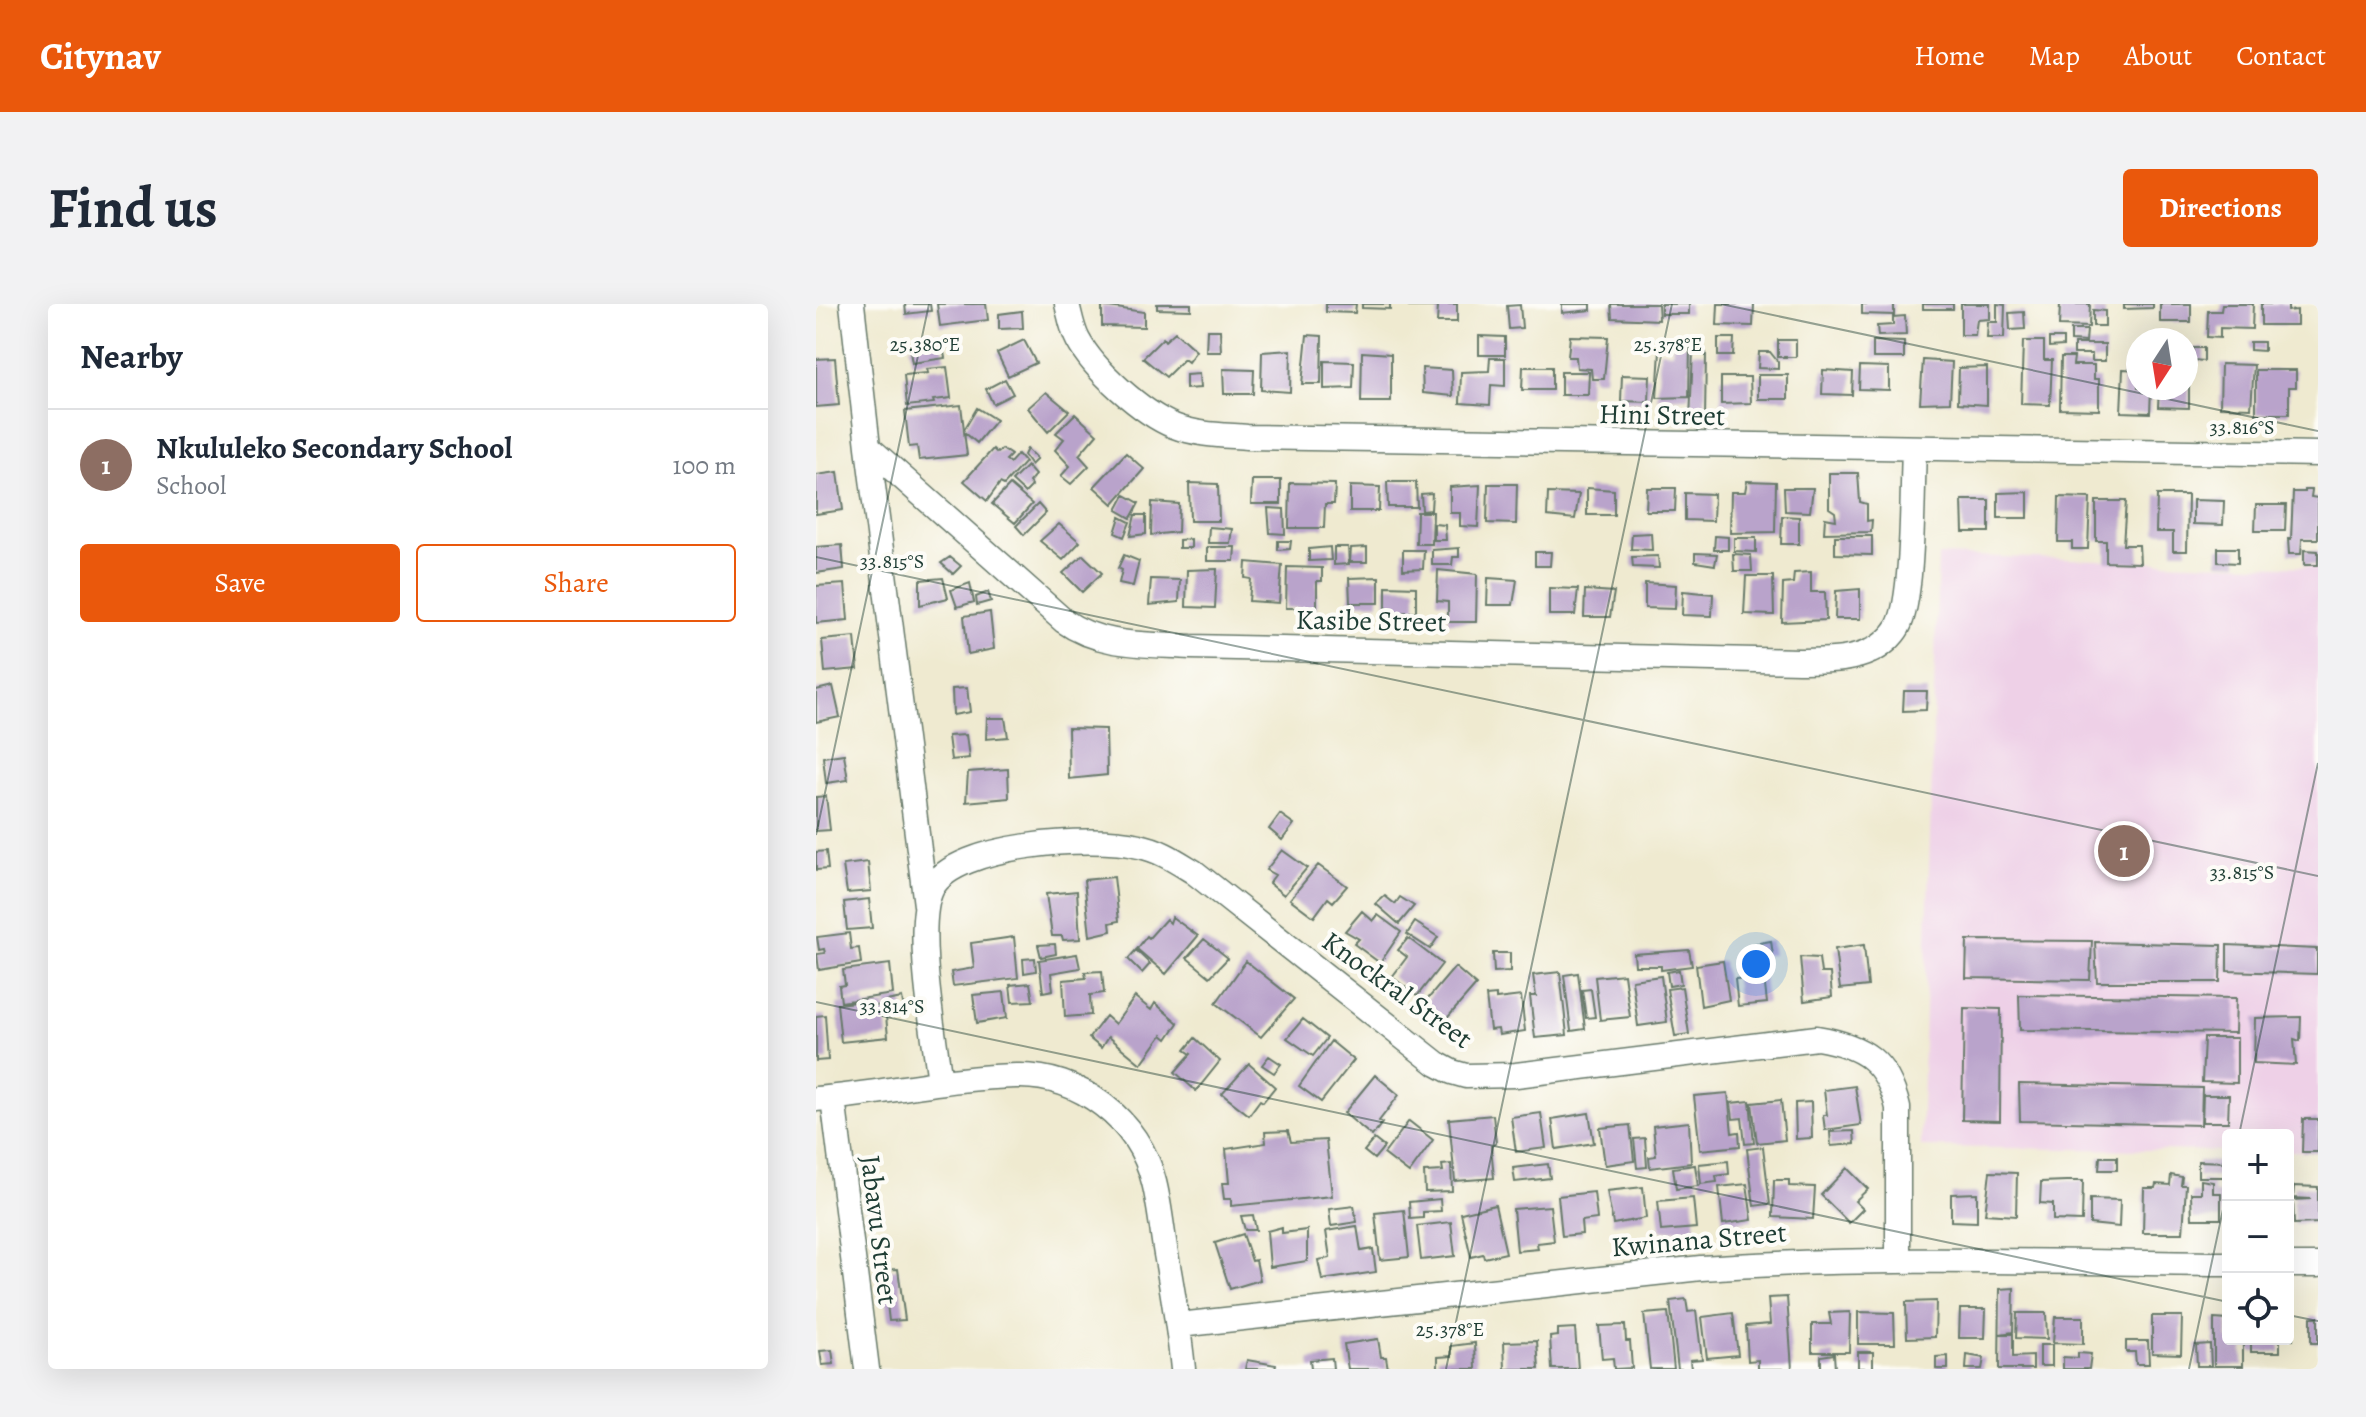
<!DOCTYPE html>
<meta charset="utf-8">
<style>
body{margin:0;font-family:Alegreya,serif;background:#f2f2f3;color:#1f2937}
.controls{position:absolute;right:24px;bottom:24px;display:grid;overflow:hidden;border-radius:8px;box-shadow:0 8px 32px #0002}
.controls button{width:72px;height:72px;display:grid;place-items:center;padding:0;border:0;border-bottom:2px solid #e0e1e3;background:#fff;color:#1f2937;font:40px sans-serif}
.compass{position:absolute;left:1310px;top:24px;width:72px;height:72px;border-radius:50%;background:#fff;box-shadow:0 8px 32px #0002;rotate:192deg}
.you{position:absolute;left:940px;top:660px;width:28px;height:28px;margin:-20px;border:6px solid #fff;border-radius:50%;background:#1a73e8;box-shadow:0 0 0 12px #1a73e833}
.badge{display:grid;place-items:center;width:52px;height:52px;border-radius:50%;background:#ea580c;color:#fff;font-size:26px;font-weight:700}
.pin{position:absolute;translate:-50% -50%;border:4px solid #fff;box-shadow:0 2px 8px #0006}
.list{margin:0;padding:0;list-style:none}
h2{display:flex;justify-content:space-between;align-items:center;height:104px;margin:0;padding:0 32px;font-size:34px}
h2 small{font-size:26px;font-weight:400;color:#747a83}
.list li{display:grid;grid-template-columns:52px 1fr auto;gap:24px;align-items:center;box-sizing:border-box;height:112px;padding:0 32px;border-top:2px solid #e0e1e3}
.list b{display:block;font-size:30px;white-space:nowrap}
.list p{margin:0;font-size:26px;white-space:nowrap;color:#747a83}
.list em{font-size:26px;font-style:normal;color:#747a83}
.actions{display:flex;gap:16px;padding:24px 32px}
.actions a{flex:1;padding:18px 0;border:2px solid #ea580c;border-radius:8px;text-align:center;font-size:28px;color:#ea580c}
.actions .main{background:#ea580c;color:#fff}
.icon{flex:none;width:44px;height:44px;fill:none;stroke:currentColor;stroke-width:2;stroke-linecap:round;stroke-linejoin:round}
.map{position:relative;flex:none;width:1502px;height:1065px;overflow:hidden;border-radius:8px}
header{display:flex;align-items:center;gap:48px;box-sizing:border-box;height:112px;padding:0 40px;background:#ea580c;color:#fff}
header strong{font-size:38px}
nav{display:flex;gap:44px;margin-inline-start:auto;font-size:28px}
.intro{display:flex;align-items:center;justify-content:space-between;box-sizing:border-box;height:192px;padding:0 48px}
h1{margin:0;font-size:56px}
.button{padding:20px 36px;border-radius:8px;background:#ea580c;color:#fff;font-size:28px;font-weight:700}
main{display:flex;gap:48px;padding:0 48px}
aside{flex:1;background:#fff;border-radius:8px;box-shadow:0 8px 32px #0002}
.map>svg:first-child{display:block}
</style>
<header>
<strong>Citynav</strong>
<nav><a>Home</a><a>Map</a><a>About</a><a>Contact</a></nav>
</header>
<div class="intro"><h1>Find us</h1><a class="button">Directions</a></div>
<main>
<aside>
<h2>Nearby<small></small></h2>
<ul class="list">
<li><span class="badge" style="background:#8d6e63">1</span><div><b>Nkululeko Secondary School</b><p>School</p></div><em>100 m</em></li>
</ul>
<div class="actions"><a class="main">Save</a><a>Share</a></div>
</aside>
<div class="map">
<svg width="1502" height="1065" viewBox="0 0 1502 1065">
<rect width="100%" height="100%" fill="#fdfcf7"/>
<filter id="ink" filterUnits="userSpaceOnUse"><feTurbulence type="fractalNoise" baseFrequency=".0125" numOctaves="2"/><feDisplacementMap in="SourceGraphic" scale="16" xChannelSelector="R" yChannelSelector="G"/><feConvolveMatrix kernelMatrix="1 2 1 2 8 2 1 2 1" color-interpolation-filters="sRGB"/></filter>
<filter id="wash" filterUnits="userSpaceOnUse"><feTurbulence type="fractalNoise" baseFrequency=".006" numOctaves="4" result="noise"/><feDisplacementMap in="SourceGraphic" scale="32" xChannelSelector="R" yChannelSelector="G"/><feGaussianBlur stdDeviation="1.8" result="paint"/><feColorMatrix in="noise" values="0 0 0 0 0 0 0 0 0 0 0 0 0 0 0 0 0 1.4 0 .05"/><feComposite in="paint" operator="in"/></filter>
<g filter="url(#wash)">
<rect width="100%" height="100%" fill="#efead0"/>
<path fill="#eed0e7" d="M1122 251 1502 263V848L1472 847V831H1412V847L1105 843Z"/>
<g id="blocks">
<path fill="#b9a3cb" d="M89 0H114L115 7 90 10Z
M121 0H170L172 16 124 22Z
M341 0H375V6L341 5Z
M510 0H540L539 9 510 8Z
M546 0H574V5L546 4Z
M593 0H641V18H621L622 3H593Z
M746 0H775V6L746 9Z
M795 0H842L843 16 796 14Z
M845 0H873V10H845Z
M902 0H938L937 22 901 21Z
M1046 0H1078V11L1046 10Z
M1107 0H1137V5H1107Z
M1145 0H1174V15L1161 16 1159 31H1145Z
M1181 0 1189 1 1188 34H1171L1172 18H1181Z
M1244 0H1274L1273 23 1243 22Z
M1308 0H1337V4L1308 5Z
M1344 0H1375V18H1344Z
M1406 0H1437L1436 25 1404 24V34L1391 33 1392 7H1405Z
M1445 0H1472V7L1481 6V21H1445Z
M704 1 706 24 693 25 691 2Z
M286 2 328 8V23L286 22Z
M1277 6 1289 7V22H1277Z
M206 7 207 24 183 25V10Z
M1208 8 1209 25 1194 26 1193 9Z
M1089 12 1090 31 1062 32 1061 22 1077 21V13Z
M391 26H404L405 48H390Z
M1255 26H1271L1270 38 1255 37Z
M359 28 380 47 372 58 368 55 350 73 327 54 347 34 349 37Z
M491 31 506 32 505 80H486Z
M663 32 689 33V51H663Z
M754 32 792 33 788 75H776L775 65 761 64 760 53H752Z
M902 34H918L917 52H902Z
M1233 34H1247V42L1233 43Z
M208 36 220 59 192 72 181 49Z
M962 36H980V53H962Z
M126 37 129 54 96 59 93 42Z
M1057 37 1088 38V54H1057Z
M1207 37H1228V56H1236L1234 101 1205 100Z
M1434 38H1448V47L1434 46Z
M857 40 874 41 873 93 841 94 844 47 856 48Z
M1258 40H1289V57H1276V50H1258Z
M1377 44H1388V57L1377 56Z
M475 46 474 88 445 86 446 48Z
M546 48 575 50V98H545Z
M877 48 890 49 889 115H874Z
M943 48H954L962 58V65L942 64Z
M1245 53H1258L1257 61H1278V75H1283V106L1244 105Z
M19 54 23 101 0 103V55Z
M674 54H689V82L675 81 674 101 644 99 645 68 673 67Z
M1107 56 1136 58 1134 98 1104 99Z
M508 57 538 58 537 84 508 85Z
M1370 58H1378L1377 73 1373 72V104L1342 103 1343 84H1370Z
M1405 60 1438 61 1435 104 1404 103Z
M1044 62 1073 63V86L1043 85Z
M131 63 135 94 117 96 118 99 91 102 88 71 112 69 111 65Z
M707 63H736V86H706Z
M1171 63V101L1142 99 1143 64Z
M606 64 636 66 637 92 607 89Z
M407 65 438 66 437 90H408Z
M1307 65 1322 66V84H1335L1334 109 1305 108Z
M1007 66 1037 68 1036 91 1006 90Z
M1440 66H1480V83H1473V110H1440Z
M745 68H773L772 91H745Z
M383 70 384 84 370 85V71Z
M806 71 834 72 833 98 805 97Z
M942 71H972V95H942Z
M905 73H934L935 99 905 100Z
M189 75 197 90 177 100 170 85Z
M230 88 253 107 232 128 212 104Z
M145 101 148 126 161 104 180 116 161 139 148 128 151 151 103 156 101 142 93 143 89 107Z
M259 110 281 130 263 151 273 162 255 180 245 172 254 162 239 146 248 135 240 129Z
M177 145 181 149 186 145 195 151 190 156 194 159 202 150 209 158 188 181 184 179 171 197 148 177Z
M211 145 221 155 215 161 208 151Z
M310 149 328 165 297 200 278 183Z
M211 162 219 171 213 178 216 182 209 189 196 177Z
M22 168 27 206 0 210V171Z
M1013 169H1042L1044 198 1051 200V217L1056 216 1055 228 1008 229 1009 214 1020 216 1019 208 1013 204Z
M436 176H465V200H435Z
M931 177 960 178 959 228 914 229 915 188H929Z
M571 178H600L601 203H572Z
M373 179 402 180 403 217H374Z
M474 179 519 180 518 200H509L508 224H473Z
M672 180H701L700 220 671 219Z
M194 181 216 200 199 219 176 200Z
M664 181 662 223 644 222V209H634V183Z
M534 182 564 183 563 207H534Z
M771 184 798 186V211H771Z
M831 184H860L859 207H830Z
M968 184H997L994 208 969 207Z
M1489 186H1496L1495 193 1502 194V235H1486L1485 250H1473L1472 235H1475L1477 188H1489Z
M1212 188V214H1182V189Z
M616 189 615 206 606 207 605 190Z
M732 189 763 190 759 215 731 212Z
M869 189 898 190 897 217 869 216Z
M309 191 323 199 315 214 301 206Z
M1341 191H1372L1371 247H1357V228H1340Z
M1243 193 1274 194 1272 245H1256V238H1242Z
M1146 196H1173V228H1147Z
M1377 196 1408 197 1407 221 1377 220Z
M1280 197H1310L1307 241H1323L1324 259 1290 258V237H1280Z
M336 198 363 200 362 228 335 231Z
M222 200 230 209 208 231 200 222Z
M1440 201H1470L1469 227H1439Z
M452 204 468 205 469 230 454 229Z
M601 208H617L616 240H600Z
M319 211H330V230L314 232Z
M966 212 983 213V240H965Z
M304 213 314 218 308 233 299 229Z
M243 220 264 238 247 256 224 237Z
M618 220 629 221 630 236H618Z
M393 223 416 225 414 239H392Z
M835 229 836 246 815 245 816 230Z
M899 232 912 233V246H898Z
M1019 232H1056V251L1019 250Z
M918 234H940V248L918 247Z
M375 235V244H363V236Z
M462 237H475L474 245 462 246Z
M26 241 28 265 0 269V243Z
M391 243H419L418 257H391Z
M514 243 515 256 493 257V245Z
M518 243H532L533 260 518 261Z
M551 243V258H534L535 244Z
M643 244V253H637L636 261H616V246Z
M1402 244H1422V259L1402 258Z
M587 246H608L607 265 587 266Z
M1488 246 1502 247V261H1488Z
M719 248H735L734 262H719Z
M879 249 901 250 899 261 879 258Z
M917 250 935 251 936 267H918Z
M267 251 286 269 266 288 247 269Z
M308 251 323 257 317 282 303 279 306 266 302 264Z
M842 252 843 264 817 263 816 253Z
M134 253 145 262 137 270 125 259Z
M430 258 466 261 463 299 433 297 435 275 429 274Z
M471 263 506 264V277H501V304H470Z
M401 265 399 304 370 303 371 266Z
M622 266 661 270 660 318H632V298L621 297Z
M995 268V288H1009L1010 316 966 318 967 280 977 279 978 269Z
M930 272H957L958 311 928 310Z
M563 273V299H534L533 274Z
M127 274 132 294 104 301V276Z
M672 274 701 276 697 301H671Z
M335 275 364 276 363 298 333 301Z
M154 279 158 298 141 303 135 286Z
M829 279 860 281 859 305 829 304Z
M29 280 32 316 0 319V282Z
M570 282 600 283V308L570 309Z
M733 284 762 285 759 311H733Z
M1044 285V315H1019L1020 287Z
M769 286 798 288 794 313H768Z
M867 287 897 290 896 312 866 311Z
M172 288 175 297 161 301 160 293Z
M174 308 178 345 152 350 148 312Z
M39 333 42 365 9 368 6 336Z
M17 382 24 413 0 418V386Z
M151 384 154 408 137 411 136 385Z
M1088 387H1111L1110 406 1087 407Z
M171 414H189L192 433 170 435Z
M252 424 290 425 291 471 253 475Z
M150 431 153 454 135 456 132 432Z
M28 450 32 476 10 479 7 453Z
M192 465 193 494 150 498 152 468Z
M10 492 14 526 0 527V493Z
M464 510 478 520 466 536 453 525Z
M466 546 491 564 468 591 453 579 459 571 450 566Z
M10 547 12 565 0 566V548Z
M52 558 55 587 31 589 27 561Z
M502 561 531 582 517 598 512 594 498 613 474 595Z
M298 573 303 617 294 619 295 627 274 632 268 576Z
M261 587 264 635 247 636 246 632H236L230 590Z
M569 592 579 600 584 593 598 602 583 620 560 600Z
M53 595 56 624 31 626 28 598Z
M546 607 557 617 562 611 585 628 564 659 538 640 543 635 529 627Z
M356 613 382 632 350 670 321 645 331 632 333 634 350 615 354 619Z
M599 618 622 633 614 645 591 630Z
M33 629 35 645 43 644 45 659 3 666 1 650 9 649 8 645 3 646 1 633Z
M198 633 202 674 137 682 135 668 158 664 155 639Z
M592 634 626 660 601 692 576 673 591 653 582 646Z
M388 635 412 654 394 673 371 654Z
M1151 636 1276 637 1274 676 1150 674Z
M955 637 957 651H938L937 640Z
M1279 638 1405 641 1404 678H1281Z
M239 640 240 650 225 653 222 641Z
M1048 641 1052 682 1024 685 1019 645Z
M1411 641 1501 645V670L1411 667Z
M320 646 334 660 326 669 312 655Z
M873 646 876 662 845 666V662H819L818 650Z
M677 649H694V667L678 668Z
M261 650 264 664 235 669 237 686 227 688 223 656Z
M984 653 1003 654 1005 669H1014L1016 693 988 697Z
M219 654 220 667 208 669 207 655Z
M430 657 478 695 445 733 400 699Z
M907 657 913 696 885 702 880 661Z
M74 660 77 690 25 698 23 682 29 681 27 666Z
M639 663 660 681 626 720 605 703Z
M863 666 865 680 853 682 851 668Z
M286 667 288 689 274 691 275 711 249 713 247 676 270 674 269 668Z
M744 668 751 731 719 734 714 692H720L717 671Z
M762 669 769 725 755 727 748 671Z
M808 670 814 713 784 716 779 673Z
M845 672 851 718 822 722 816 676Z
M948 673 951 699 922 702 919 675Z
M214 679 217 697 196 698 194 681Z
M866 683 873 730 859 732 851 685Z
M775 685 779 713 770 714 766 686Z
M188 688 191 714 161 719 157 691Z
M680 691V695L705 692 709 727 683 731 682 725 674 726 670 692Z
M1203 691 1420 694 1419 729 1204 726Z
M319 693 335 706 339 699 362 719 351 735 346 731 325 760 292 733 285 744 273 734 290 712 299 720Z
M86 694 89 710 73 713 70 697Z
M49 697V703L69 701 72 733 25 738 21 700Z
M1148 704 1185 705 1184 817 1146 816Z
M9 711 12 756 0 757V712Z
M1485 713 1484 737 1478 735 1480 761 1438 759 1439 714Z
M487 715 511 734 497 752 471 734Z
M379 734 404 757 380 787 359 768 375 750 369 746Z
M1388 734H1421V779L1386 778Z
M515 737 538 756 505 798 483 782Z
M453 752 465 760 458 769 446 761Z
M433 760 459 783 447 798 444 796 433 811 406 790Z
M559 771 583 791 563 817 566 819 556 832 528 809Z
M1203 780 1386 784 1385 821 1204 817Z
M1039 782 1045 821 1009 826 1007 811H1011L1008 786Z
M912 789 916 829 923 828 924 842 884 846 878 792Z
M1387 791H1413L1412 818H1386Z
M965 796 969 836 941 839 936 799Z
M934 797 938 839 929 840 926 814 917 815 915 799Z
M995 798 996 834 980 835 979 799Z
M725 809 730 844 700 848 695 813Z
M773 809 778 839 740 845 736 815Z
M677 811 680 839 675 842 678 874 639 877 633 815Z
M1487 815H1502V848H1486Z
M593 817 617 836 593 869 568 850Z
M873 818 875 859 834 864 833 853 840 852 837 822Z
M814 821 818 857 789 861 784 824Z
M472 827 475 838 510 836 516 892 415 902V895H408L406 879H413L410 845 450 839 449 828Z
M1038 827 1039 840 1015 842 1014 828Z
M829 834 831 863 821 864 818 835Z
M558 835 568 843 558 855 548 847Z
M947 843 954 900 938 902 931 845Z
M1284 853H1301V866H1283Z
M912 857 913 870 900 872 901 878 885 880 883 860Z
M1382 857 1412 858V873H1382Z
M635 860 636 887 609 888 608 868 627 867 626 861Z
M732 860 734 874 699 878 697 864Z
M879 861 882 882 860 885 857 864Z
M1031 864 1052 885 1039 897 1047 905 1033 919 1005 891Z
M1174 868 1201 869 1200 912 1169 910Z
M1355 871 1366 873 1365 881H1370L1367 929H1327L1328 884H1339L1340 880 1354 881Z
M958 876H973V882L999 883 997 915 957 913Z
M1385 876 1397 878V889H1405V915H1376L1375 889H1385Z
M1250 877H1267L1266 917 1237 916V900L1224 899 1225 878Z
M931 880 936 916 907 920 903 883Z
M1478 882 1502 883V919L1478 920 1477 896 1495 895 1477 894Z
M827 883 830 914 797 920 791 887Z
M778 888 781 915 765 917 766 930 746 932 742 892Z
M1161 889V918L1135 917V890Z
M877 894 880 924 845 927 842 897Z
M624 895 625 907 607 908V914L594 915 593 898Z
M1274 895 1304 896 1303 923 1274 920Z
M679 901 690 949 668 954 667 950 655 953 645 909Z
M538 902 541 918 515 922 513 905Z
M734 902 738 937 721 939 722 945 701 947 697 905Z
M588 906 593 953 564 956 559 909Z
M437 911 440 926H429L425 912Z
M635 918 639 952 605 956 601 922Z
M541 922 545 947 557 945 560 968 506 976 502 956 514 954 510 927Z
M466 923V929L491 926V957L454 963 451 927Z
M427 930 436 957 440 956 444 976 414 985 399 939Z
M82 965 89 1016 73 1017 67 966Z
M1198 984 1197 1028 1184 1030H1197V1053L1217 1052V1065H1183L1184 985Z
M971 993 976 1065H942V1056L932 1057 930 1022 954 1020 952 994Z
M870 995 872 1008 880 1007 886 1055 874 1056 875 1065H862L854 997Z
M1120 997 1119 1033 1091 1034 1090 998Z
M1472 1003H1478L1477 1036H1472Z
M1144 1005H1170L1169 1034H1143Z
M852 1008 858 1065H834L828 1010Z
M1034 1008 1033 1048H996V1020H1015L1013 1009Z
M1042 1008 1078 1009 1079 1040H1042Z
M917 1009 922 1051 891 1054 886 1013Z
M1201 1009H1230L1231 1035 1200 1034Z
M1336 1012H1366L1365 1050 1336 1049Z
M1239 1013H1267V1040L1237 1039Z
M1495 1013H1502V1039H1495Z
M1398 1015 1412 1016V1035H1427V1062H1398Z
M809 1021 810 1037H814L816 1064 798 1065 797 1054 786 1055 783 1022Z
M759 1024 762 1065H736L734 1033 742 1032V1025Z
M562 1035 565 1053H570L572 1065H532L528 1040Z
M1435 1035H1464V1048H1435Z
M721 1037 723 1065H689L688 1038Z
M1310 1037H1332L1333 1060H1320L1319 1048H1310Z
M659 1039 660 1065H622V1053L636 1052 635 1042Z
M1394 1040 1395 1062H1381L1380 1041Z
M1224 1041H1236V1062H1224Z
M16 1046 18 1060 6 1061 4 1047Z
M1042 1048H1057V1064H1042Z
M1262 1049 1275 1050 1273 1065H1247V1053L1262 1054Z
M1018 1050 1019 1065H1005V1052Z
M1151 1051 1168 1054 1166 1065H1150Z
M1132 1052V1065H1120V1053Z
M516 1054 517 1065H495L494 1056Z
M431 1056 460 1061 459 1065H429Z"/>
</g>
</g>
<g filter="url(#ink)">
<use href="#blocks" fill-opacity="0" stroke="#687a6b" stroke-width="2"/>
<g fill="none" stroke-linecap="round" stroke-linejoin="round">
<g stroke="#687a6b" stroke-width="27">
<path id="minor" d="M36 0 52 143 248 317C284 343 332 340 375 343L983 357C1007 356 1032 358 1055 347 1065 343 1077 332 1082 323 1098 294 1096 184 1098 146
M251 0C254 11 256 25 262 36 278 66 326 109 358 122 381 131 406 131 431 133L1502 150
M52 143 110 601
M124 778C119 736 97 620 116 584 140 539 278 531 323 542 344 546 360 557 378 568L621 760 636 768 650 772 700 771 1001 734C1048 742 1071 757 1082 804V956
M17 794 51 1065
M0 795C67 790 133 773 200 772 263 770 323 816 338 878 344 902 346 927 350 950 357 989 363 1026 367 1065
M1472 961H1502
M363 1021 885 964C1060 952 1236 958 1412 960"/>
</g>
<use href="#minor" stroke="#fff" stroke-width="24"/>
</g>
</g>
<path fill="none" stroke="#1f3d34" stroke-width="2" stroke-opacity="0.45" d="M905 0 1502 127M0 253 1502 572M0 531 113 0M0 698 1412 998M1423 831 1502 459M1472 1011 1502 1017M630 1065 856 0M1373 1065 1412 882"/>
<g text-anchor="middle" dominant-baseline="central" stroke-width="8" stroke-linejoin="round" paint-order="stroke">
<g font-size="28" fill="#1f3d34" stroke="#fdfcf7">
<text transform="translate(846 111) rotate(1)">Hini Street</text>
<text transform="translate(555 317) rotate(1)">Kasibe Street</text>
<text transform="translate(581 686) rotate(36)">Knockral Street</text>
<text transform="translate(63 926) rotate(83)">Jabavu Street</text>
<text transform="translate(883 936) rotate(-5)">Kwinana Street</text>
</g>
</g>
<g font-size="20" text-anchor="middle" fill="#1f3d34" stroke="#fdfcf7" stroke-width="8" stroke-linejoin="round" paint-order="stroke">
<text x="109" y="47">25.380°E</text>
<text x="852" y="47">25.378°E</text>
<text x="1426" y="130">33.816°S</text>
<text x="76" y="264">33.815°S</text>
<text x="1426" y="575">33.815°S</text>
<text x="76" y="709">33.814°S</text>
<text x="634" y="1032">25.378°E</text>
</g>
</svg>
<div class="controls">
<button>+</button>
<button>−</button>
<button><svg class="icon" aria-label="locate" viewBox="0 0 24 24"><circle cx="12" cy="12" r="6"/><path d="M12 2v4M12 18v4M2 12h4M18 12h4"/></svg></button>
</div>
<svg class="compass" viewBox="-18 -18 36 36"><path d="M0-13l5 13h-10z" fill="#e53935"/><path d="M0 13l5-13h-10z" fill="#747a83"/></svg>
<div class="you"></div>
<div class="pin badge" style="left:1308px;top:547px;background:#8d6e63">1</div>
</div>
</main>
